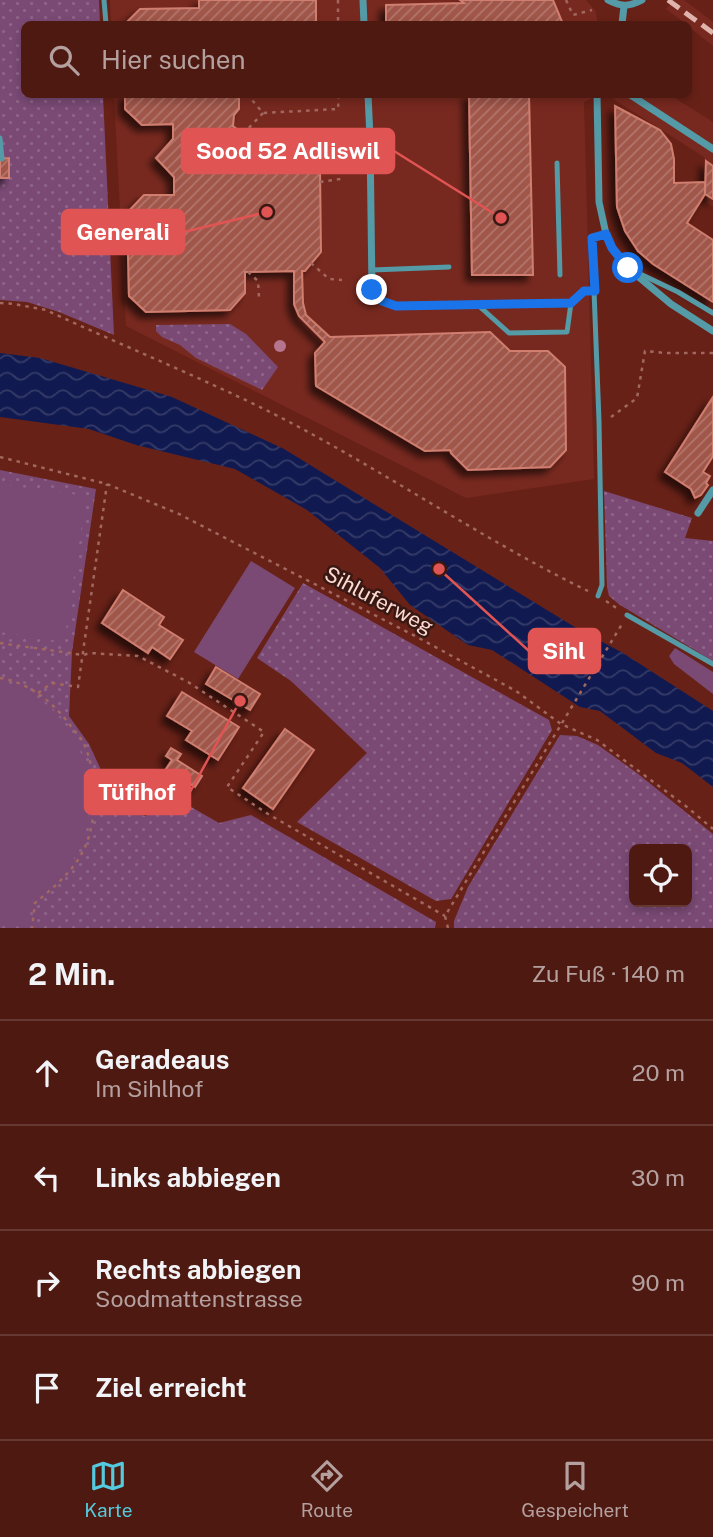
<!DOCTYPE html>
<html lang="de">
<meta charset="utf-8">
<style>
body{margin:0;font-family:"Public Sans",sans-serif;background:#58261f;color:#f1f3f6}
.controls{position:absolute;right:21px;bottom:21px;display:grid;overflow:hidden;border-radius:10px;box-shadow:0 4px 10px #0003}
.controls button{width:63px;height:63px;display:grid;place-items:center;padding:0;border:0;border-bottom:2px solid #653831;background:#4e1911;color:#f1f3f6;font:35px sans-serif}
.stop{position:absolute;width:21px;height:21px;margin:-16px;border:5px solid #1a73e8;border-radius:50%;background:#fff}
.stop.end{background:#1a73e8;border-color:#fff;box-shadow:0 2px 7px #0008}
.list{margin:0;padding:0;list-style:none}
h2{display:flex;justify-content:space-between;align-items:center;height:91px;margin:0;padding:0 28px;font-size:30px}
h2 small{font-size:23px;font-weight:400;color:#b3a09f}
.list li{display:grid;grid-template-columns:46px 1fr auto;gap:21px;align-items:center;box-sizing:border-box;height:105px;padding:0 28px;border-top:2px solid #653831}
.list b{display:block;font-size:26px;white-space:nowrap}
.list p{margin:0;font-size:23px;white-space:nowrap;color:#b3a09f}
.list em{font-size:23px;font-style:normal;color:#b3a09f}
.icon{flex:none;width:38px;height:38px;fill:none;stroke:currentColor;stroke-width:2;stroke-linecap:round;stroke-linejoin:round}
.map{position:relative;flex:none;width:713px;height:928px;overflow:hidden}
.search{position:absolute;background:#4e1911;box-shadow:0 4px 10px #0003;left:21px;right:21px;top:21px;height:77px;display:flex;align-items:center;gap:18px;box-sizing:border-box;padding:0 24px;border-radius:10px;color:#b3a09f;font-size:26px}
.sheet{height:511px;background:#4e1911}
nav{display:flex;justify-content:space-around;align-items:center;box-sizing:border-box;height:98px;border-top:2px solid #653831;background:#4e1911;font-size:19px;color:#b3a09f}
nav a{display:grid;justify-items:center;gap:4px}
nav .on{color:#54cade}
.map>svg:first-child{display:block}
</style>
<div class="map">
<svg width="713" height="928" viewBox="0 0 713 928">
<defs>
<pattern id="grass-dots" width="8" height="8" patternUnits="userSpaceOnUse" patternTransform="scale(1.75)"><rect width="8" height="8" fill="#7a4a75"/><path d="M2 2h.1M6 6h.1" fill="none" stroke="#8e6488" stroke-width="1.8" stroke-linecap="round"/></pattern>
<pattern id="water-waves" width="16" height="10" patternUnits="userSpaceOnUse" patternTransform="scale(1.75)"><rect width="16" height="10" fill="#111a50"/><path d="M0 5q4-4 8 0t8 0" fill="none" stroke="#353b68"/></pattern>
<pattern id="building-hatch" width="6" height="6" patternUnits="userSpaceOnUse" patternTransform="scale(1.75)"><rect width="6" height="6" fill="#a0564a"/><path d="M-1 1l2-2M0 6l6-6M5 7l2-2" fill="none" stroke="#b3766c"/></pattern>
<filter id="shadow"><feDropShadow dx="-6" dy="6" stdDeviation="3.5" flood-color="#0009"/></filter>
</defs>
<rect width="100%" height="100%" fill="#682117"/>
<path fill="#78291f" d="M110 0H586L595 10 598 24H111Z
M673 0H684L713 22V46L689 27 688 24H686L666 9Z
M114 95H600L584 102 594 479 466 498 126 326Z
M607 95H670L713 122V207L707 203 704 157Z"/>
<path fill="url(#grass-dots)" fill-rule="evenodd" d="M0 0H99L100 24H24V94L103 95 114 335 59 312 27 302 0 300Z
M230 324 246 334 278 367 262 390 196 358 180 345 162 337 156 331V325Z
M0 470 96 489 72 652 69 716 89 744 101 770 105 808 146 816 165 792 219 823 251 815 436 922 435 928H0Z
M604 491 692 518 685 538 713 541V661L620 605 609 596 607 587Z
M303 583 549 720 552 730 451 899 436 901 297 822 367 753 291 681 257 658Z
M560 735 577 736 598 745 637 773 713 834V928H454V921L468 887ZM634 849H687V902H634Z"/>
<path fill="#7a4a75" d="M0 484 86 496 64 642 0 632Z
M251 561 295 588 238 679 194 652Z
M675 648 713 672V694L674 664 669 656Z
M0 681C8 684 18 686 25 690 87 723 109 805 71 863 61 878 46 889 32 901L28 928 0 924Z"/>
<path fill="url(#water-waves)" d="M0 353 40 358 172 397 284 449 578 629 623 653 713 711V787L682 763 656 753 600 711 580 707 492 650 468 645 410 605 380 568 307 510 235 469 136 445 89 429 0 417Z"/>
<path fill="url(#building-hatch)" stroke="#cf7e70" stroke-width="2" filter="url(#shadow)" d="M199 0H316V24H125L140 9 199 8Z
M460 0H553L563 24H386V5L464 3Z
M125 94H239V109L234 115 233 126 243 134 242 155 303 154 320 170 321 252 305 271H302L303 303 306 315 330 337 490 332 510 351H548L565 367 566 450 550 467 468 470 451 453 450 450 425 451 316 386 315 353 325 342 299 316 294 304V271L245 272V293L230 310 146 312 129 296 127 213 144 195H174V177L156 158 173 139V124L142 125 125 109Z
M469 94H529L533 275H472Z
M615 106 660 130 671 144 674 159V183L705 182V194L687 223 713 240V302L653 264 638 251 625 231 617 207Z
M9 158V178H0V159Z
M706 161 713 166V199L705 194Z
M713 397V456L703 472 710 476 706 483 708 485 701 495 695 498 691 489 665 472Z
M123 590 164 617 159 625 183 640 170 659 152 647 148 653 102 623Z
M216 667 260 694 250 710 206 684Z
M182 692 239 727 218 760 186 740 192 731 167 716Z
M285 729 314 750 273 809 243 788Z
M171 748 181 754 177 760 202 776 195 787 166 769 172 760 166 756Z"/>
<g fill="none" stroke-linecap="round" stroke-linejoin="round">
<path stroke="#a1685f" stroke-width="2.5" stroke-dasharray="3.5 5" stroke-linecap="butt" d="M338 0V24
M566 0 573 15 592 10
M247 94 263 113 338 109 339 94
M243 134 263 113
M320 182 341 179
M117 236H127
M311 263 329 279 342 280
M248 272 258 281 259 297
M0 303 14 304 46 310C129 349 216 383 297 426 396 479 488 542 588 591
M611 417 637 398 645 351 665 353H713
M0 457 107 484 179 514 417 637 516 691 561 724 597 740 687 807 713 829
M606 601 618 609
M0 643 83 655 90 653 138 656 188 682 264 732 227 787 268 814 445 916
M0 678C31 683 55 704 73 729 76 733 80 737 83 742 97 770 98 818 85 847 74 871 54 887 35 903L32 928
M38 693 52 683 78 687 107 484
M448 928 445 916 622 624"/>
<path stroke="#559aa7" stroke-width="5" d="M104 0 106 24
M0 138 2 159
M267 141 354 140 370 138
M557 163 560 275
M372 270 449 267
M636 272 678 292 713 313
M479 306 509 333 567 332 571 303
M598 596 602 585 599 421 592 238 606 234
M627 615 713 664"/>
<path stroke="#559aa7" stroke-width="7" d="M363 0 364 24
M608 0C621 7 629 7 642 0
M622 24 624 6
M368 94 370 138 372 290 382 301 396 306 571 303 584 291
M597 94 599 202 606 234 612 248 628 268 671 304 713 331
M629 94 713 149
M698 513 713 490"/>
<path stroke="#dfb4ac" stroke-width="5" stroke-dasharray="14 7" stroke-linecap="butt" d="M668 0 713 33"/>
</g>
<circle fill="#b7748e" cx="280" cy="346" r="6"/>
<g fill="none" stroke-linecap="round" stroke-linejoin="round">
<path stroke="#1a73e8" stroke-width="9" d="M372 290 382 301 396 306 571 303 584 291H595L592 238 606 234 612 248 628 268"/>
</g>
<g text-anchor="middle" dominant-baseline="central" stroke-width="5" stroke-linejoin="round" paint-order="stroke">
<g font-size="21" fill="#fedad3" stroke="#381813">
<text transform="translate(379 600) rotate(28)">Sihluferweg</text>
</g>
</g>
<path fill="none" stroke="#e05453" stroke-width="2.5" d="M501 218L394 151M267 212L184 232M439 569L529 651M240 701L190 792"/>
<g fill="#e05453" stroke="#381813" stroke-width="2.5">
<circle cx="501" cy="218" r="7"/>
<circle cx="267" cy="212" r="7"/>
<circle cx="439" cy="569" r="7"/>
<circle cx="240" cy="701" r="7"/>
</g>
<g fill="#e05453" stroke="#e05453" stroke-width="2.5">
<rect x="182" y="129" width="212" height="44" rx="7"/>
<rect x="62" y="210" width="122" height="44" rx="7"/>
<rect x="529" y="629" width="71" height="44" rx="7"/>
<rect x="85" y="770" width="105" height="44" rx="7"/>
</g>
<g font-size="23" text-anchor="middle" font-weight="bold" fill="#fff">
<text x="288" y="159">Sood 52 Adliswil</text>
<text x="123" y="240">Generali</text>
<text x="564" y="659">Sihl</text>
<text x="137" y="800">Tüfihof</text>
</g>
</svg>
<div class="controls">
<button><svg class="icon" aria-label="locate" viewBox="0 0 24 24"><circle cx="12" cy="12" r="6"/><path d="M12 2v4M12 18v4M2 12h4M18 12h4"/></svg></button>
</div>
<div class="stop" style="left:628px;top:268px"></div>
<div class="stop end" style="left:372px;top:290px"></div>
<div class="search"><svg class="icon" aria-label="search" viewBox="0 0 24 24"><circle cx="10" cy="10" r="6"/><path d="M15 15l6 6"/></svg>Hier suchen</div>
</div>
<section class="sheet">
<h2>2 Min.<small>Zu Fuß · 140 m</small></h2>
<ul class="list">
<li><svg class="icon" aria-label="ahead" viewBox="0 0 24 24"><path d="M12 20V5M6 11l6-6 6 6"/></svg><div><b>Geradeaus</b><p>Im Sihlhof</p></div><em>20 m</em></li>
<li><svg class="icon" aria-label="left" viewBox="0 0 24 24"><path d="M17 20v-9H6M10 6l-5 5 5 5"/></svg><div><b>Links abbiegen</b></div><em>30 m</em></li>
<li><svg class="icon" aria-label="right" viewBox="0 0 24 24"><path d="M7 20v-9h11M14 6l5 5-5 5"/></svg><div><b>Rechts abbiegen</b><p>Soodmattenstrasse</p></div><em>90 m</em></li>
<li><svg class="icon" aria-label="arrive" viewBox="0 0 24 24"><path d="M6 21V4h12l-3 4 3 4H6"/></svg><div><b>Ziel erreicht</b></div></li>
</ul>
</section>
<nav>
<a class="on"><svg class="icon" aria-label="map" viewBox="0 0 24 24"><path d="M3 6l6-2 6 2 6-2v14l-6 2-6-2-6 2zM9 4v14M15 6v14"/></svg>Karte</a>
<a><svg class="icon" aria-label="directions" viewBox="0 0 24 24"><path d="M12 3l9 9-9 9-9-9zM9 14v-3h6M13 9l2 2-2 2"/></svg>Route</a>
<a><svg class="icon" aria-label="saved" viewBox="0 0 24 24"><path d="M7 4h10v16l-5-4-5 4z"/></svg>Gespeichert</a>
</nav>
